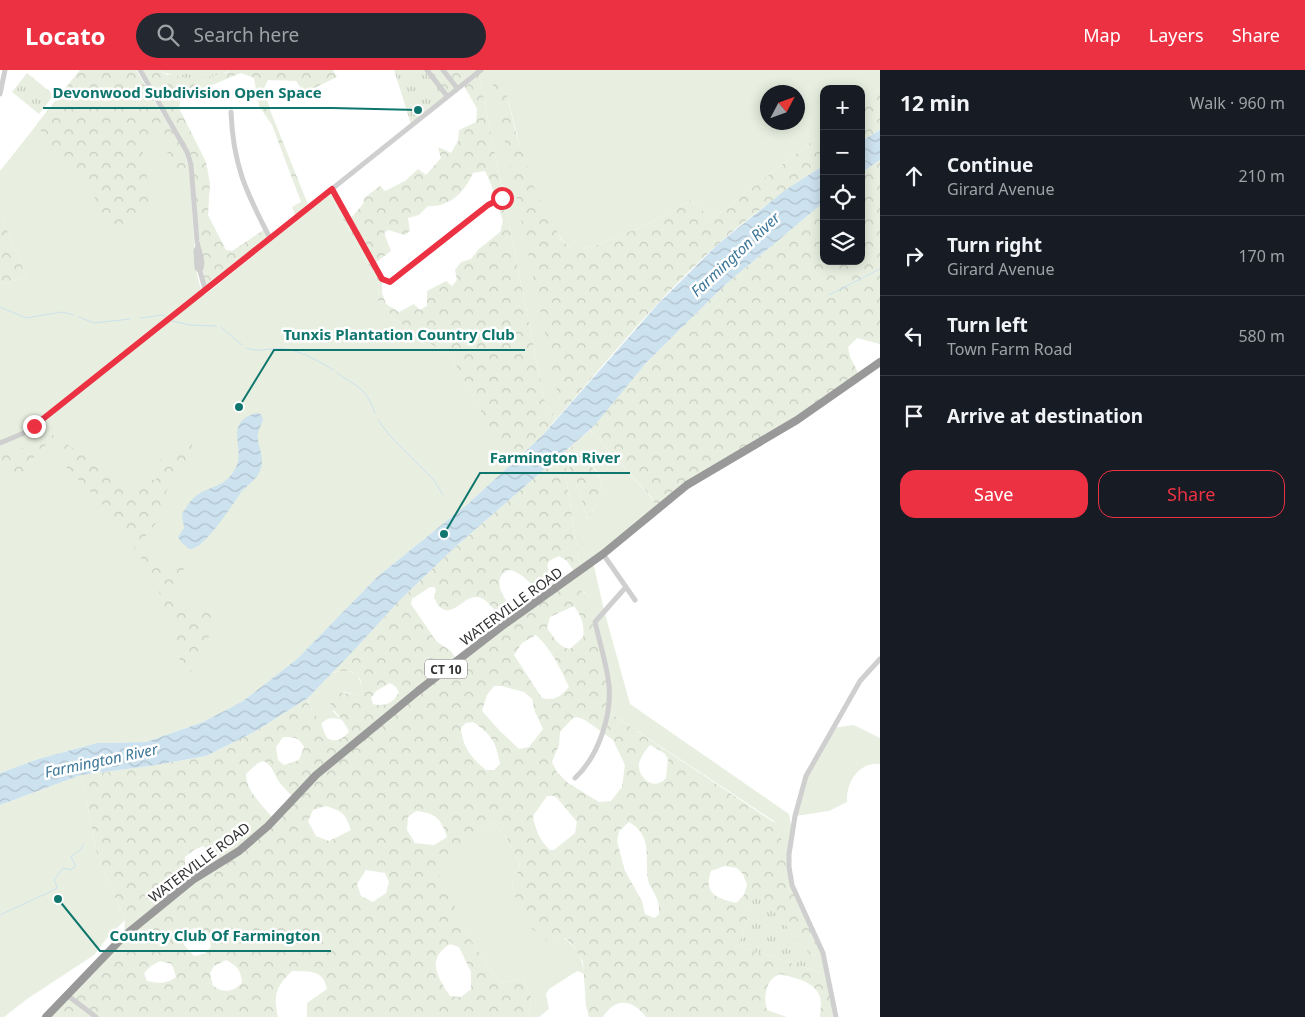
<!DOCTYPE html>
<meta charset="utf-8">
<style>
body{margin:0;font-family:"Noto Sans",sans-serif;background:#242831;color:#f1f3f6}
.controls{position:absolute;right:15px;top:15px;display:grid;overflow:hidden;border-radius:10px;box-shadow:0 2px 12px #0003}
.controls button{width:45px;height:45px;display:grid;place-items:center;padding:0;border:0;border-bottom:1px solid #363941;background:#171b24;color:#f1f3f6;font:25px sans-serif}
.compass{position:absolute;left:760px;top:15px;width:45px;height:45px;border-radius:50%;background:#171b24;box-shadow:0 2px 12px #0003;rotate:49deg}
.stop{position:absolute;width:15px;height:15px;margin:-11px;border:4px solid #ec3143;border-radius:50%;background:#fff}
.stop.end{background:#ec3143;border-color:#fff;box-shadow:0 1px 5px #0008}
.list{margin:0;padding:0;list-style:none}
h2{display:flex;justify-content:space-between;align-items:center;height:65px;margin:0;padding:0 20px;font-size:21px}
h2 small{font-size:16px;font-weight:400;color:#9ea1a6}
.list li{display:grid;grid-template-columns:32px 1fr auto;gap:15px;align-items:center;box-sizing:border-box;height:80px;padding:0 20px;border-top:1px solid #363941}
.list b{display:block;font-size:19px;white-space:nowrap}
.list p{margin:0;font-size:16px;white-space:nowrap;color:#9ea1a6}
.list em{font-size:16px;font-style:normal;color:#9ea1a6}
.actions{display:flex;gap:10px;padding:15px 20px}
.actions a{flex:1;padding:11px 0;border:1px solid #ec3143;border-radius:15px;text-align:center;font-size:18px;color:#ec3143}
.actions .main{background:#ec3143;color:#fff}
.icon{flex:none;width:28px;height:28px;fill:none;stroke:currentColor;stroke-width:2;stroke-linecap:round;stroke-linejoin:round}
.map{position:relative;flex:none;width:880px;height:947px;overflow:hidden}
header{display:flex;align-items:center;gap:30px;box-sizing:border-box;height:70px;padding:0 25px;background:#ec3143;color:#fff}
header strong{font-size:24px}
nav{display:flex;gap:28px;margin-inline-start:auto;font-size:18px}
.search{width:350px;height:45px;background:#242831;display:flex;align-items:center;gap:12px;box-sizing:border-box;padding:0 18px;border-radius:28px;color:#9ea1a6;font-size:19px}
main{display:flex}
aside{flex:1;background:#171b24}
.map>svg:first-child{display:block}
</style>
<header>
<strong>Locato</strong>
<div class="search"><svg class="icon" aria-label="search" viewBox="0 0 24 24"><circle cx="10" cy="10" r="6"/><path d="M15 15l6 6"/></svg>Search here</div>
<nav><a>Map</a><a>Layers</a><a>Share</a></nav>
</header>
<main>
<div class="map">
<svg width="880" height="947" viewBox="0 0 880 947">
<defs>
<pattern id="forest-crowns" width="20" height="18" patternUnits="userSpaceOnUse" patternTransform="scale(1.25)"><rect width="20" height="18" fill="#e8efe0"/><path d="M2 6a3 3 0 1 1 6 0M12 15a3 3 0 1 1 6 0" fill="none" stroke="#c7cdc1"/></pattern>
<pattern id="park-tufts" width="24" height="20" patternUnits="userSpaceOnUse" patternTransform="scale(1.25)"><rect width="24" height="20" fill="#e8efe0"/><path d="M3 7l-1-3M5 7V3M7 7l1-3M15 17l-1-3M17 17v-4M19 17l1-3" fill="none" stroke="#c7cdc1"/></pattern>
<pattern id="water-waves" width="16" height="10" patternUnits="userSpaceOnUse" patternTransform="scale(1.25)"><rect width="16" height="10" fill="#cce2ee"/><path d="M0 5q4-4 8 0t8 0" fill="none" stroke="#b0c2cd"/></pattern>
</defs>
<rect width="100%" height="100%" fill="#fff"/>
<path fill="#e8efe0" fill-rule="evenodd" d="M80 0H136L189 96 196 199 200 216 205 225 329 124 379 214 378 231 397 251 452 288 506 386 512 394 470 432 377 507 297 589 243 631 203 652 146 672 97 673 38 689 0 703V214L27 208 0 143V101Z
M478 0H880V19L861 33V19H824V62L712 149 691 130 647 155 620 165 595 176 581 179H571C533 142 519 71 506 21L559 329 565 339 556 349 545 332ZM768 22H798V52H768Z
M590 360 656 433V437L593 492 604 540 630 634 789 744 792 760 790 806 774 751 607 641 585 523 571 517 556 518 581 501 565 403 568 393 577 414 587 449C593 442 596 436 599 428 609 404 587 391 571 376Z
M345 600 357 604 362 616V624L357 625 344 622 333 641 341 650C333 647 328 647 321 654 316 646 308 637 308 628L332 603Z
M854 655 880 668V694C858 692 846 713 847 732L829 741 795 746 803 716 833 658Z
M81 705 97 785 125 850 107 868 94 885 27 929 4 947H0V735Z
M493 752 507 768 520 795 517 804 512 811 514 824 554 871 564 868C576 877 583 888 584 904L578 901 574 903 549 919 546 924 549 939 539 947H529L531 926 522 908 500 913 472 872 438 804 457 788 454 782Z"/>
<path fill="url(#forest-crowns)" fill-rule="evenodd" d="M80 0H136L185 83 189 106 178 109 173 108 164 66 141 70 151 133 146 147 109 158 82 100H70L36 55Z
M140 0H159L167 5 225 3 230 0H333L337 7 304 23 296 11 268 10 264 18 270 40 309 137 296 147 292 137 301 132 272 55 259 36 254 8 241 3 181 28 179 38 206 92 210 113 208 145 226 180 232 181 265 159 270 168 205 219 191 95 187 81Z
M427 0H478L545 332 556 349 542 366 512 394 506 387 452 288 397 251 378 231 379 214 329 124 332 119 349 150 363 134 364 128 380 116 385 121 405 111 418 99 426 105 441 88 438 78H441L451 83 458 71 459 60 476 52 477 39 463 14 447 26ZM485 101 491 114 503 151 500 162 479 179 471 189 461 192 455 200 457 210 452 216 446 211 427 221V236L420 240 414 234 399 242 386 234 382 223V209L374 194 391 181 384 163 388 160 405 165 410 161 408 148 419 145 428 136C450 137 464 123 473 103Z
M491 6 501 11 506 21 516 63 536 123 561 169 571 179H581L595 176 620 165 647 155 691 130 712 149 824 62V95C787 119 751 145 717 175 663 223 613 284 565 339L559 330Z
M880 19V60L861 71V33Z
M880 90V274L857 268 848 277 850 287 860 306 656 437 653 429 590 360 647 292 726 214 824 132V191H861V103Z
M0 143 27 208 0 214Z
M45 360 117 407 130 418 144 410H156L159 390 178 377 192 374V386L187 390 186 397 181 402 174 415 166 421V437L160 448 145 467 144 472 154 490 161 494 176 493 184 499 174 517 178 532 189 538 213 534 215 543 211 564 201 578 202 590 183 609 175 561 152 505 113 445 66 397 50 372 36 382 23 418 0 401V383L32 376 33 363Z
M571 376C599 403 615 412 587 449L577 414 568 394 565 403 581 501 576 504 567 491 559 486 549 491 547 496 559 517 558 518C569 516 581 516 587 528L608 610 607 641 778 755 792 815 823 883 810 885 756 820 739 876 828 905 836 947H820C820 941 822 933 820 927 815 911 794 908 780 904 766 909 763 926 767 940L787 947H646C633 929 615 927 603 947H589L586 936 583 892 572 874 565 868 554 871 550 874 530 857 514 824 512 810 517 804 520 795 507 768 493 752 455 782 457 788 439 804 472 872 500 913 522 908 531 926 529 947H307V933L327 919C323 899 310 902 292 901 276 916 273 926 278 947H46L124 866 125 850 97 785 81 705 150 696 206 686 256 661 308 628C307 638 316 644 321 653 323 658 324 663 327 668 336 673 342 669 349 662 345 651 335 644 330 633L336 623C345 622 354 626 362 624 364 602 350 597 332 603L399 531 454 478ZM509 500C523 502 534 517 542 528L526 539 521 537H512C502 528 491 507 509 500ZM430 517H434L436 520 434 528C436 531 438 536 441 538 460 552 473 495 503 555L457 591 451 581 436 571 411 534 412 529ZM574 536C581 545 585 556 583 567L570 579C558 577 554 567 547 558L550 547ZM536 565C552 580 560 598 569 617 559 627 556 631 542 628L514 585 522 573ZM390 613 396 617 399 622C394 633 384 637 373 634L371 628 376 621ZM494 616H502L524 622 532 629 535 642 543 659 529 677 519 679 499 660 482 641 487 625ZM577 647 585 650 613 670 625 695 622 717 611 731 599 732 568 713 557 702 552 692 559 675 560 662 573 648ZM473 652C492 665 496 672 500 694L494 700H486C472 689 462 676 461 658L466 653ZM283 667C294 667 299 667 304 677L299 690 284 695 278 690 276 677ZM650 675 664 683 668 689 666 708C664 710 662 712 659 713 648 717 637 703 639 693 641 686 646 680 650 675ZM263 691C272 694 274 705 280 713 284 718 289 723 294 728L274 749C264 738 245 719 246 704L258 693ZM547 726H554L557 728 577 752 575 763 554 780H550C540 771 535 759 533 746ZM326 736C343 742 345 743 351 760L329 771 316 766 308 751 313 740ZM416 741C435 743 441 748 447 767L434 775 415 773 407 760 408 747ZM629 752C654 767 644 788 648 810 650 818 656 824 658 832 659 836 659 840 659 844L655 848 645 844 642 831 625 801 617 771 619 761ZM203 776 209 780 210 788 191 798 185 795V787L194 780ZM725 796 737 798 743 804 747 815 744 825 736 833C717 828 703 824 711 801ZM366 800 385 803 389 812 386 823 373 832 361 826 357 814ZM195 858C205 863 210 865 211 877L204 884 194 886 185 876 180 867 186 861ZM450 874 459 877 471 902V919L461 927 450 926C437 907 426 889 450 874ZM226 890C238 896 241 901 242 913 231 923 224 923 213 916L210 903 214 896ZM160 891 172 894 176 907C165 915 159 913 147 911L144 903 151 896Z"/>
<path fill="url(#park-tufts)" d="M159 0H230C213 10 175 10 159 0Z
M394 0H427L447 26 411 54Z
M27 3 54 25 39 44 12 22Z
M756 819 810 885 823 883 828 905 739 876Z"/>
<path fill="url(#water-waves)" d="M880 60V90L861 103V71Z
M824 95V132L726 214 647 292 594 356 454 478 399 531 356 578 308 628 256 661 206 686 150 696 81 705 0 735V703L38 689 97 673 146 672 203 652 243 631 297 589 377 507 470 432 542 366 657 235 717 175 784 121Z
M256 343 261 344 263 349C262 354 259 358 258 363 256 376 266 386 260 401 257 409 248 415 242 421 233 433 204 481 189 479L181 472 178 467 184 458C184 454 182 450 182 446 182 443 185 439 187 436 199 418 211 421 225 411 229 408 233 403 235 399 247 379 222 353 256 343Z"/>
<g fill="none" stroke-linecap="round" stroke-linejoin="round">
<path stroke="#cce2ee" stroke-width="1" d="M829 225 880 199
M0 237 26 248 62 242 74 245
M79 247 94 253 130 249
M140 248 162 245 165 246
M172 251 190 255 216 256
M221 257 242 275
M246 278C260 283 272 277 286 279 300 281 321 292 333 300
M337 303C358 318 366 317 375 343
M378 350 390 366 434 410 443 425
M0 845 56 819 57 817 54 810 63 798 70 800 76 796 71 787 81 779 84 774"/>
<path stroke="#cfcfcf" stroke-width="5" d="M140 0 187 82 191 95 197 171C198 180 205 192 200 201
M427 0 447 26
M443 0 457 18
M0 24 5 0
M231 42C233 95 246 122 270 168
M332 119 382 209 390 212 488 135 502 128
M198 177 196 180 197 198 200 201 205 219
M0 373 24 363 55 340 481 0
M603 484 635 530
M575 708C599 686 614 641 608 608 605 589 599 570 595 552L626 517
M67 925 96 947
M836 947 823 883 792 815 789 797V784L795 746 806 706 860 611 880 589"/>
<path stroke="#999" stroke-width="8" d="M46 947 124 866 194 809 239 781 268 756 316 705 418 621 502 556 603 484 687 415 797 350 880 292"/>
</g>
<g fill="none" stroke-linecap="round" stroke-linejoin="round">
<path stroke="#ec3143" stroke-width="6" d="M34 356 332 119 382 209 390 212 488 135 502 128"/>
</g>
<g text-anchor="middle" dominant-baseline="central" stroke-width="5" stroke-linejoin="round" paint-order="stroke">
<rect fill="#fff" stroke="#707070" stroke-width="1" x="425" y="589.5" width="42" height="19" rx="4"/>
<g font-size="12" font-weight="bold" fill="#323232">
<text x="446" y="599">CT 10</text>
</g>
<g font-size="14" fill="#323232" stroke="#fff">
<text transform="translate(511 536) rotate(-36)">WATERVILLE ROAD</text>
<text transform="translate(199 792) rotate(-37)">WATERVILLE ROAD</text>
</g>
<g font-size="15" font-style="italic" fill="#3b7698" stroke="#fff">
<text transform="translate(735 184) rotate(-43)">Farmington River</text>
<text transform="translate(101 690) rotate(-12)">Farmington River</text>
</g>
</g>
<path fill="none" stroke="#0f766e" stroke-width="2" d="M418 40L332 38H43M239 337L274 280H525M444 464L480 403H630M58 829L100 881H331"/>
<g fill="#0f766e" stroke="#fff" stroke-width="2">
<circle cx="418" cy="40" r="5"/>
<circle cx="239" cy="337" r="5"/>
<circle cx="444" cy="464" r="5"/>
<circle cx="58" cy="829" r="5"/>
</g>
<g font-size="15" text-anchor="middle" font-weight="bold" fill="#0f766e" stroke="#fff" stroke-width="5" stroke-linejoin="round" paint-order="stroke">
<text x="187" y="28">Devonwood Subdivision Open Space</text>
<text x="399" y="270">Tunxis Plantation Country Club</text>
<text x="555" y="393">Farmington River</text>
<text x="215" y="871">Country Club Of Farmington</text>
</g>
</svg>
<div class="controls">
<button>+</button>
<button>−</button>
<button><svg class="icon" aria-label="locate" viewBox="0 0 24 24"><circle cx="12" cy="12" r="6"/><path d="M12 2v4M12 18v4M2 12h4M18 12h4"/></svg></button>
<button><svg class="icon" aria-label="layers" viewBox="0 0 24 24"><path d="M12 4l9 5-9 5-9-5zM3 14l9 5 9-5"/></svg></button>
</div>
<svg class="compass" viewBox="-18 -18 36 36"><path d="M0-13l5 13h-10z" fill="#e53935"/><path d="M0 13l5-13h-10z" fill="#9ea1a6"/></svg>
<div class="stop" style="left:502px;top:128px"></div>
<div class="stop end" style="left:34px;top:356px"></div>
</div>
<aside>
<h2>12 min<small>Walk · 960 m</small></h2>
<ul class="list">
<li><svg class="icon" aria-label="ahead" viewBox="0 0 24 24"><path d="M12 20V5M6 11l6-6 6 6"/></svg><div><b>Continue</b><p>Girard Avenue</p></div><em>210 m</em></li>
<li><svg class="icon" aria-label="right" viewBox="0 0 24 24"><path d="M7 20v-9h11M14 6l5 5-5 5"/></svg><div><b>Turn right</b><p>Girard Avenue</p></div><em>170 m</em></li>
<li><svg class="icon" aria-label="left" viewBox="0 0 24 24"><path d="M17 20v-9H6M10 6l-5 5 5 5"/></svg><div><b>Turn left</b><p>Town Farm Road</p></div><em>580 m</em></li>
<li><svg class="icon" aria-label="arrive" viewBox="0 0 24 24"><path d="M6 21V4h12l-3 4 3 4H6"/></svg><div><b>Arrive at destination</b></div></li>
</ul>
<div class="actions"><a class="main">Save</a><a>Share</a></div>
</aside>
</main>
